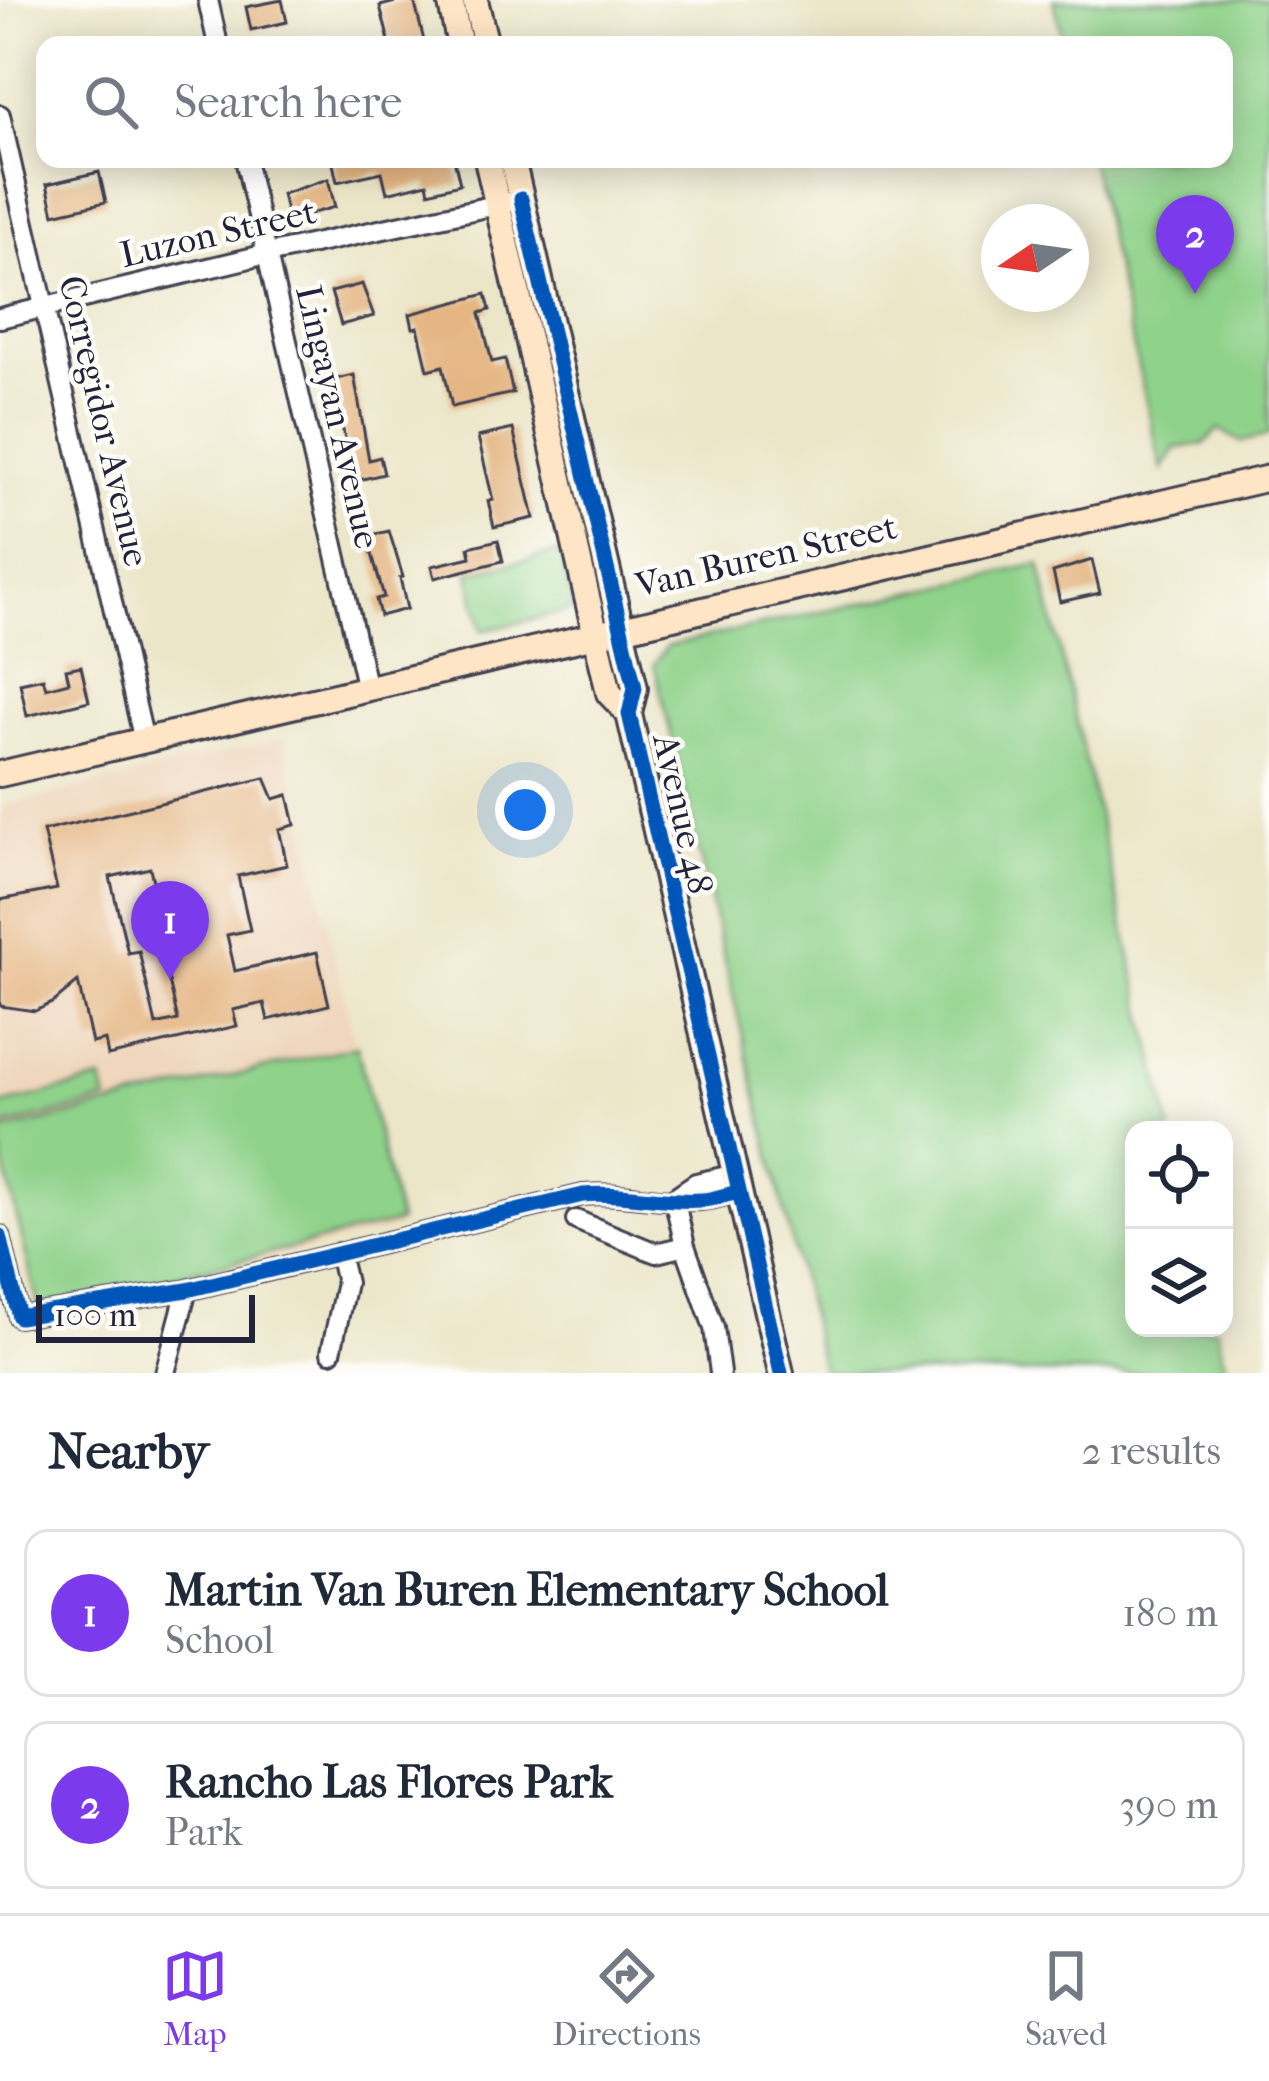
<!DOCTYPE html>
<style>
body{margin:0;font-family:"IM FELL French Canon",serif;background:#f6f6f7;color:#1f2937}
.controls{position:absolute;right:36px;bottom:36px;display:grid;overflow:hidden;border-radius:24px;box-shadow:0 6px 30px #0003}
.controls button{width:108px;height:108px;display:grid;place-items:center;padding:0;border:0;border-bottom:3px solid #e0e1e3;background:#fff;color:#1f2937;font:60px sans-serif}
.compass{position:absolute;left:981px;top:204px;width:108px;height:108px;border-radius:50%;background:#fff;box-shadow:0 6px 30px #0003;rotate:257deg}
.scale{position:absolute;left:36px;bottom:30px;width:219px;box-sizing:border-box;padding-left:12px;border:6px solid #22223b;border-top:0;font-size:33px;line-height:42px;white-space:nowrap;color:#22223b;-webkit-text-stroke:9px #fdfcf7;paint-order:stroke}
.you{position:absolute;left:525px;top:810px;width:42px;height:42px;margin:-30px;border:9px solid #fff;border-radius:50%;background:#1a73e8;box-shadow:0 0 0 18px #1a73e833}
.badge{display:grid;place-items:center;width:78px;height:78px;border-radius:50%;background:#7c3aed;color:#fff;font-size:39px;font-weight:700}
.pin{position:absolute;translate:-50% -99px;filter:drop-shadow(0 3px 6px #0008)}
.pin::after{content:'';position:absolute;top:63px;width:42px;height:36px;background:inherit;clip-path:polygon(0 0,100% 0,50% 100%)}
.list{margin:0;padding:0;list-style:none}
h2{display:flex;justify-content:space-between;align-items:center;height:156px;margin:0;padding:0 48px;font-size:51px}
h2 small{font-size:39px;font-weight:400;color:#747a83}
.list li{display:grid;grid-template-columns:78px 1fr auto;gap:36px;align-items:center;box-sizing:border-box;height:168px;margin:0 24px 24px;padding:0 24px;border:3px solid #e0e1e3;border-radius:24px}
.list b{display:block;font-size:45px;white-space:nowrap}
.list p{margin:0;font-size:39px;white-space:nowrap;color:#747a83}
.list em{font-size:39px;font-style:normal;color:#747a83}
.icon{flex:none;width:66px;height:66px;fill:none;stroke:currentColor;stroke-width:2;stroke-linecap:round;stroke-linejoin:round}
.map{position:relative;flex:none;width:1269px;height:1373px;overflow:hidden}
.search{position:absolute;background:#fff;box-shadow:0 6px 30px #0003;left:36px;right:36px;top:36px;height:132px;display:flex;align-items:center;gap:30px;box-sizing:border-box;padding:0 42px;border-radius:24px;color:#747a83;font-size:45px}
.sheet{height:540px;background:#fff}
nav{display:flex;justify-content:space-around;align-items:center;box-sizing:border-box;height:168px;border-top:3px solid #e0e1e3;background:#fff;font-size:33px;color:#747a83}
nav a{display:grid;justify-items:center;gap:6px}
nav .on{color:#7c3aed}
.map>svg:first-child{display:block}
</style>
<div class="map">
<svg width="1269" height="1373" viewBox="0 0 1269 1373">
<rect width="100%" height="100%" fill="#fdfcf7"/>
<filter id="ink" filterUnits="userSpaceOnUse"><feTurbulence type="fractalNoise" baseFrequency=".00833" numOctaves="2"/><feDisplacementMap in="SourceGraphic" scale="24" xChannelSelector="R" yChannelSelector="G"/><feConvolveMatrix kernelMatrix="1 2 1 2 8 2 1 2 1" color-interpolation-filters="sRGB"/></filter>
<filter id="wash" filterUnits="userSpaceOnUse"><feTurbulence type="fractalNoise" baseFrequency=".004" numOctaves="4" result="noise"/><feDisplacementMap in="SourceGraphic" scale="48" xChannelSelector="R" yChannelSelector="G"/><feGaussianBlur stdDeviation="2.7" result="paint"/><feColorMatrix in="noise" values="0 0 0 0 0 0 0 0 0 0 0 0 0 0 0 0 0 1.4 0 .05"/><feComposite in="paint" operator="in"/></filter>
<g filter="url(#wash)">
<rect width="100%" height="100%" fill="#ece6c9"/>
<path fill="#efd6bc" d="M284 739 398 1228 37 1313 0 1154V807Z"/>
<path fill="#8fd28a" stroke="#587a62" stroke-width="3" d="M1054 0H1269V435L1241 442 1218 429 1204 444 1176 448 1162 470 1090 159H1224V45H1064Z
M560 552 574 610 482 631 469 573Z
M1040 564 1171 1130H1134V1328H1217L1227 1373H823L654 664 667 646Z
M357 1046 399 1222 39 1309 0 1147V1132Z
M102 1080 107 1101 0 1127V1105Z"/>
<g id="blocks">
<path fill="#e5b683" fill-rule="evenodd" d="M282 0 287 22 251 30 246 7Z
M403 0H414L425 45H390L380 6Z
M332 159H454L460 184 429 192 427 183 387 193 382 172 337 182Z
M99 172 106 202 54 214 47 184Z
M328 179 335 207 288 220 282 194Z
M362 284 374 316 341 325 331 292Z
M486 294 490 310 480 313 492 362 505 359 513 393 452 407 443 366 428 370 418 327 413 328 410 314Z
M354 375 369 460 380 457 384 474 355 481 331 380Z
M513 429 534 518 494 527 488 501 493 500 478 437Z
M389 531 403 577 400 578 407 609 380 616 376 599 384 597 367 536Z
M498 540 503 561 435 578 432 566 471 557 469 547Z
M1092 560 1100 593 1060 602 1053 572Z
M81 666 89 701 27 716 20 683 43 678 46 688 69 682 66 669Z
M265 778 274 799 288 795 295 825 279 829 287 865 238 876 250 930 227 935 235 971 317 952 329 1005 268 1020 264 1003 233 1010 237 1026 108 1056 105 1040 92 1043 78 982 54 1002 35 1011 0 1006V900L57 889 43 831ZM150 868 167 944 161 946 178 1020 156 1025 139 951 128 953 110 877Z"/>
</g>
</g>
<g filter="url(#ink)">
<use href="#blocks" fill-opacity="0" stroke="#403f50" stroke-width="3"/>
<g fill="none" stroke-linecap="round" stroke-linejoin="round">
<g stroke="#403f50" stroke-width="24">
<path id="street" d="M208 0 218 45
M0 115 144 741
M245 159 367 689
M0 318 267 254 510 202
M674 1198 685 1246 714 1328 720 1373
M674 1198 696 1183 736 1174
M576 1220 656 1253 685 1246
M0 1236 19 1317 187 1290 583 1195C622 1191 661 1203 701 1200 713 1200 727 1194 739 1192
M331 1352 346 1283 339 1253
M165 1373 187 1290"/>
</g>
<g stroke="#403f50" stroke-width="30">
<path id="secondary" d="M450 0 460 45
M475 0 486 45
M487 159 609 693 629 714
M512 159 635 688 629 714 781 1373
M0 774 1269 478"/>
</g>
<use href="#street" stroke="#fff" stroke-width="18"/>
<use href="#secondary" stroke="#fee5c5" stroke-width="24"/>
<g stroke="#fdfcf7" stroke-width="22">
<path id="cycleway" d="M521 199 635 688 629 714 781 1373
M0 1236 19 1317 187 1290 583 1195C622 1191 661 1203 701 1200 713 1200 727 1194 739 1192"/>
</g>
<use href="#cycleway" stroke="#0057b8" stroke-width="15"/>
</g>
</g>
<g text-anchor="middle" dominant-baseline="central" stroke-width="9" stroke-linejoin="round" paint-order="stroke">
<g font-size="36" fill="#22223b" stroke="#fdfcf7">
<text transform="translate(218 233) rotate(-13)">Luzon Street</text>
<text transform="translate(338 417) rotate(77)">Lingayan Avenue</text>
<text transform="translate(104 421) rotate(77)">Corregidor Avenue</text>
<text transform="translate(766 556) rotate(-13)">Van Buren Street</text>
<text transform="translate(683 814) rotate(77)">Avenue 48</text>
</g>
</g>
</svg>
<div class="controls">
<button><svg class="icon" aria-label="locate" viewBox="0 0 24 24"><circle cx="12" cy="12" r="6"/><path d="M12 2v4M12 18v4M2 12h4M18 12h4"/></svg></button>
<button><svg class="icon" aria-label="layers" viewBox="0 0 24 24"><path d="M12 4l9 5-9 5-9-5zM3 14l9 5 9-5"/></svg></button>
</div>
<svg class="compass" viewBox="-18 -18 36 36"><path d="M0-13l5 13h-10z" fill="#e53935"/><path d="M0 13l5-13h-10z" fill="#747a83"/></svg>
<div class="scale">100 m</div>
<div class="you"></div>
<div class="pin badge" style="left:170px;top:980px">1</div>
<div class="pin badge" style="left:1195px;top:294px">2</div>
<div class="search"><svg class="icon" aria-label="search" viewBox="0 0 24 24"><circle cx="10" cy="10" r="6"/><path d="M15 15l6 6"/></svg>Search here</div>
</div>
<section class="sheet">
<h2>Nearby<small>2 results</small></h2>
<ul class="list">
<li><span class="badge">1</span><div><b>Martin Van Buren Elementary School</b><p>School</p></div><em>180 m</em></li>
<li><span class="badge">2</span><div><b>Rancho Las Flores Park</b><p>Park</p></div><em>390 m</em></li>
</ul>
</section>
<nav>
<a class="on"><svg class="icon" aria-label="map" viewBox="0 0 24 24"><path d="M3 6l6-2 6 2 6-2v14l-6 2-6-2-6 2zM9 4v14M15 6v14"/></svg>Map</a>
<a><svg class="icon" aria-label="directions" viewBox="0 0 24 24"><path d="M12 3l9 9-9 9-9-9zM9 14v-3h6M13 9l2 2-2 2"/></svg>Directions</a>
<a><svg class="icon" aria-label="saved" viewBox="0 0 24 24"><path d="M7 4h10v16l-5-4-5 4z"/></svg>Saved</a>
</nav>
